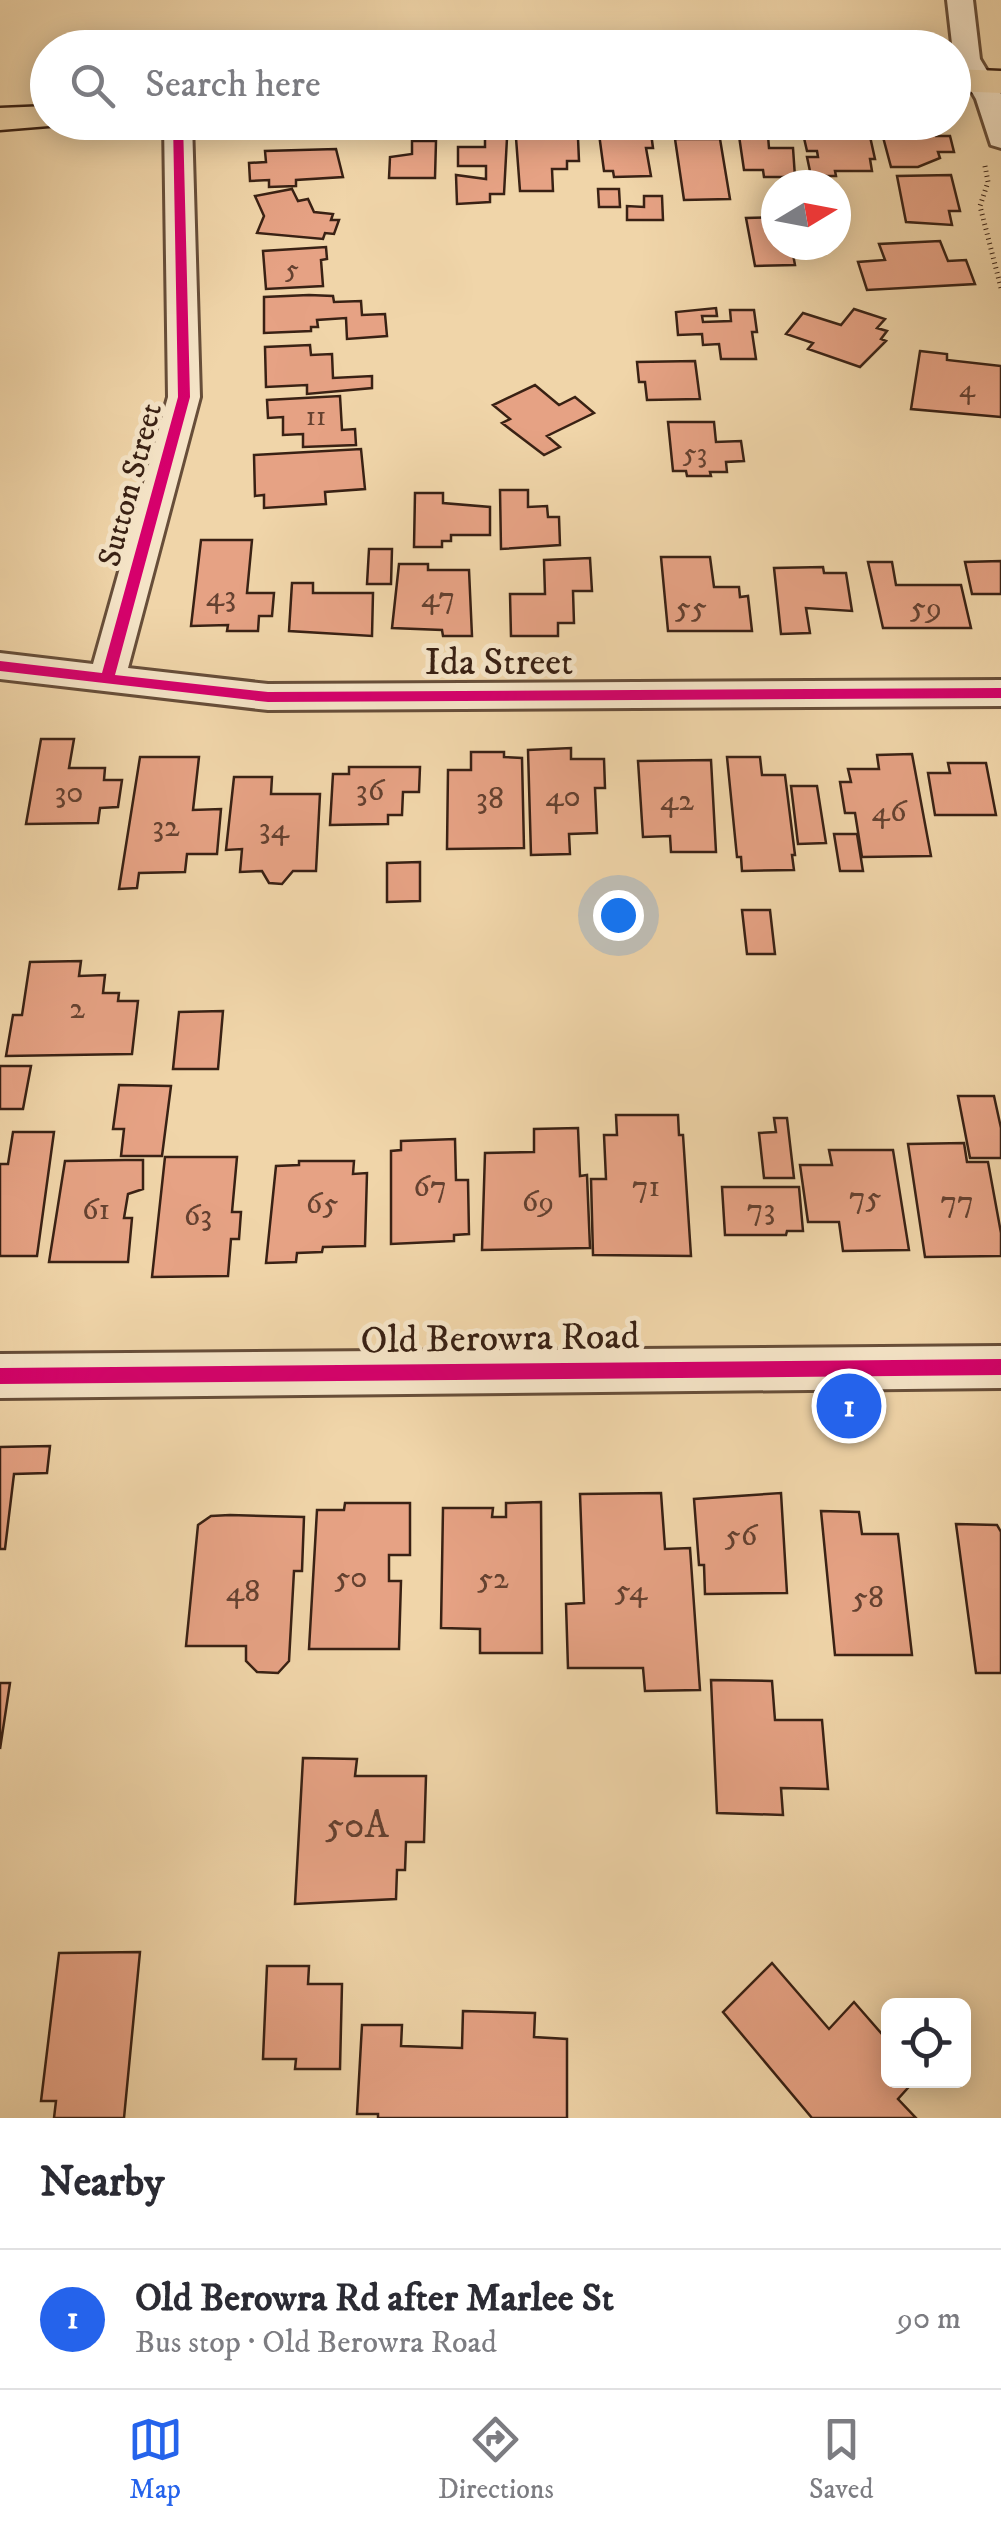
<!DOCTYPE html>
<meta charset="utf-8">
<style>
body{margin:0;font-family:"IM FELL DW Pica",serif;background:#f2f2f3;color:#2b2b33}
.controls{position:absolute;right:30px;bottom:30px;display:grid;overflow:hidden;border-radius:15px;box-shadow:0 5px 25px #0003}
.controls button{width:90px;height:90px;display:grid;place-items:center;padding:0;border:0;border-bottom:2px solid #e1e1e2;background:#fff;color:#2b2b33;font:50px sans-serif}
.compass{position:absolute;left:761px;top:170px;width:90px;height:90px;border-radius:50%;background:#fff;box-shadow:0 5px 25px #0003;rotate:80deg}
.you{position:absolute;left:618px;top:915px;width:35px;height:35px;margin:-25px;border:8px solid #fff;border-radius:50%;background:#1a73e8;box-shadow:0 0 0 15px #1a73e833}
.badge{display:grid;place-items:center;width:65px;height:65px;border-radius:50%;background:#2563eb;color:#fff;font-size:32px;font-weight:700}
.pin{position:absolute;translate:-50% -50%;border:5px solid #fff;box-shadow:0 2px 10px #0006}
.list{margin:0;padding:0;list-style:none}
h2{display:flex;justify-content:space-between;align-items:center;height:130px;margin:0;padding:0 40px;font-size:42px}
h2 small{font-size:32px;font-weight:400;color:#7c7c81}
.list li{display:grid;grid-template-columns:65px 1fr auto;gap:30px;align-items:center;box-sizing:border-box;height:140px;padding:0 40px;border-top:2px solid #e1e1e2}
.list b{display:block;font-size:38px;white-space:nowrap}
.list p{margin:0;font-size:32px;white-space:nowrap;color:#7c7c81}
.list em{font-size:32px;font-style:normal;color:#7c7c81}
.icon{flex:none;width:55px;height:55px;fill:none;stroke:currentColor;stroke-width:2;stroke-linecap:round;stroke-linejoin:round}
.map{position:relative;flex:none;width:1001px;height:2118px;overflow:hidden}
.search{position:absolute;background:#fff;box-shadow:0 5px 25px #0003;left:30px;right:30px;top:30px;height:110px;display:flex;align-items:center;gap:25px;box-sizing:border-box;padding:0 35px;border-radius:55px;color:#7c7c81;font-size:38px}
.sheet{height:270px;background:#fff}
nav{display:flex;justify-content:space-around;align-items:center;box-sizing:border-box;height:140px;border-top:2px solid #e1e1e2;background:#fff;font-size:28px;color:#7c7c81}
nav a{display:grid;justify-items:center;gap:5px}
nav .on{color:#2563eb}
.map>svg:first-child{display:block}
</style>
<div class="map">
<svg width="1001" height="2118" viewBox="0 0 1001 2118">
<rect width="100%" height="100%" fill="#f0d5a9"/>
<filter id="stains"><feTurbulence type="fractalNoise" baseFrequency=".002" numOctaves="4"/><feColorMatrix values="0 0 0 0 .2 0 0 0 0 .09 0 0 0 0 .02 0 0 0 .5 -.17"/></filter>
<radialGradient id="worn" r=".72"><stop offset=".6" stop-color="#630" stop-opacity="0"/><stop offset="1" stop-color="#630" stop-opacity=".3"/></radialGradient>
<path fill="#e6a284" stroke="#392114" stroke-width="2.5" d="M879 122H933L936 136H950L954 152H938L940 158 918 167H891Z
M841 132H869L875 159H870L872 171H835L836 176H811L807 157H818L817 151H807L804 138 842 137Z
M651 133 653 148H646L651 176 614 177 613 171H604L599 134Z
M739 136H768L769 148H793L795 177H764L763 170H744Z
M485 138H507L504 194H490V202L457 204 456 175 486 179V166H458V147H485Z
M516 138H578L579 161H567V169H552L553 191H520Z
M675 139H720L730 199 684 200Z
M412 141H436L435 178H389L390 157 412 154Z
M336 149 343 177 296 180V186L269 187V180L250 181 249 163 266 162 265 151Z
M951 175 960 211H949L952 225 906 222 897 176Z
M292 189 298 201 308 199 314 212 333 214 331 220H339L334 234 325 233 323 239 257 233 264 216 255 196Z
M598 189H619L620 207H599Z
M644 196H662L663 220H627V206L644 207Z
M776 217V245H806L807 249H792L795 265 755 266 746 218Z
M940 241 948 261 966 260 975 284 867 290 858 262 885 260 879 244Z
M326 247 327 259 321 260 323 286 266 289 263 251Z
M309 295 333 296 334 302 361 301 362 315 385 314 387 336 347 339 346 318 317 320 318 327H311V331L264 333V297Z
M716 308 717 316H702L703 322 731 321 730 310H754L757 332H752L756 359H721L719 344 703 345 702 334 678 335 676 312Z
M854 309 885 319 877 328 887 331 881 339 886 341 860 367 808 349 813 343 786 334 803 313 841 325Z
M310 345 311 355 332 354 333 378 372 376V388L307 394V385L266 387 265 347Z
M920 351 947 354V360L1001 366V417L911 409Z
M695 361 700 399 647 400 645 382H639L637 362Z
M535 385 559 405 575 397 594 413 547 436 560 447 544 455 502 423 510 419 493 405Z
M340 396 342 430 355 429 356 445 303 447V434L283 435V417L268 418 267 400Z
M668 422H714L716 442 741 441 744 461 726 462 727 472H710L711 476H687L686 471H673Z
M361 449 365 489 325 492 326 504 264 508V495L255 496 254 455Z
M500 490H528V507L547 506 548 517H559L560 545 501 549Z
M415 493H443V503L490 507V535H451V541H442V547H414Z
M201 540H252L247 593H274L272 616H259L258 631H227L228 625 191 626Z
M369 549H392L391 584H367Z
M661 557H710L714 587H739L740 597 748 596 752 631H668Z
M590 558 592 591H573L574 623H558V636H511L510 594H545L544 560Z
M1001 561V594H972L965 562Z
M868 562H892L896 585H961L971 628H883Z
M399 564H428V570H469L472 636H443L442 630 392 628Z
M823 567 824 573H846L852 611 806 608 810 633 781 634 774 568Z
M292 583H313V593H373L372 636 289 631Z
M41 739H74L69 768H105L104 780H122L118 807 100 808 98 823 26 824Z
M571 748V759H604L605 788H595L597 833 569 834 570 854 531 855 528 750Z
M471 752H504V757L522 758 524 848 447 849 448 770H471Z
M912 754 931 856 862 857 855 813H845L840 782H851L848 769H879L877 755Z
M140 757H199L193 810 221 809 217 854H187L185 872 139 873 137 888 119 889Z
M727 757H760L762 775H785L795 855H792L794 870 742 871 741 857H737Z
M711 760 716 852H671L670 836 643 837 638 761Z
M948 763H986L996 815H935L928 773H950Z
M349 767H420L419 792H403L402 815H388V824L330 825 333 774H349Z
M234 777H272L271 794H320L316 871H293L282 884 269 883 262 871 240 872 242 849 226 850Z
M791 786H817L826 843 798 844Z
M834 834H857L863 871H840Z
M420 862V901L387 902V863Z
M742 910H770L775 954H747Z
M81 961 79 976 105 975 103 993H119L118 1001H138L132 1054 6 1056 13 1015H22L30 962Z
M223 1011 218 1069H173L179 1012Z
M0 1066H31L23 1109H0Z
M119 1085 171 1086 162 1156H121L124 1129H113Z
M958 1096H994L1001 1128V1158H970Z
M616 1115H678L679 1135H683L691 1256 593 1255 591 1179H606L604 1135H617Z
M774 1118H787L794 1178H764L759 1133 776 1132Z
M578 1128 580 1176 587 1175 590 1248 482 1250 485 1153 534 1152V1129Z
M13 1132H54L37 1256H0V1164H8Z
M455 1139 456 1180H468L469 1234 454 1235V1241L391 1244V1151L401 1150V1141Z
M964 1143 967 1162H988L1001 1233V1256L925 1257 908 1144Z
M829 1150H893L909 1250 843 1251 839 1222H808L800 1165H832Z
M165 1157H237L232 1212H241L239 1239H231L228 1276 152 1277Z
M125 1160H143V1189L128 1194 124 1218H132L128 1262H49L65 1161Z
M299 1161H354L353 1174 367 1173 365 1246 323 1247 322 1252 297 1253 296 1262 266 1263 276 1166 299 1165Z
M722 1187H799L803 1231H787L786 1235H725Z
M50 1446 47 1473 14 1474 5 1549H0V1447Z
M661 1493 665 1549 690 1548 700 1690 645 1691 643 1668H568L566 1604 584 1603 580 1494Z
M781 1493 787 1593 705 1594 704 1565H699L694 1499Z
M541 1502 542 1653H480V1629L441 1628 443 1508H493L492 1517H506V1503Z
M345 1503H410V1555H389V1581H401L399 1649H309L317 1510H344Z
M821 1511 859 1512 862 1534H898L912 1655H835Z
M230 1515 304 1517 302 1571H294L289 1661 278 1673 257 1672 246 1661V1646H186L198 1525 211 1516Z
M956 1524 997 1525 1001 1532V1673H976Z
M711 1680 772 1681 775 1720H822L828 1789 781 1788 783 1815 717 1813Z
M0 1683H10L0 1749Z
M303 1758 357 1759 355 1776H426L424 1842H406L405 1870H397L396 1899 295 1904Z
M140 1952 124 2118H54L56 2101H41L59 1953Z
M772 1963 829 2029 854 2002 888 2041V2080H915L898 2099 916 2118H812L723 2012Z
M267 1966H309L308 1984H342L340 2069H295L296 2059H263Z
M463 2011 535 2013 534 2037 567 2039V2118H378V2114H357L362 2025H402L401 2046 462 2048Z"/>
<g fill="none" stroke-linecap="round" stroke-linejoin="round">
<g stroke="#674e39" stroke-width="6">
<path id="minor" d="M947 0H973L980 59 1001 94V148L991 145 976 99 954 61Z
M164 122H192L200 397 128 668 268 684 1001 680V706L268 710 0 679V653L93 664 168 397Z
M1001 1346V1388L0 1398V1354Z"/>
</g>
<g stroke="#392114" stroke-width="5">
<path id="primary" d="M954 69 1001 71V93L954 91Z
M48 106V122L61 125 0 130V108Z"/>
</g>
<path stroke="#392114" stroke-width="5" stroke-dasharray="1 4" stroke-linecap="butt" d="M985 166 988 182 980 206 1001 288"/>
<use href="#minor" fill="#f5e4c7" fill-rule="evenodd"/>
<use href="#primary" fill="#f0d5a9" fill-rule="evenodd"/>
<g stroke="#f5e4c7" stroke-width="6">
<path id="cycleway" d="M173 122H183L190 397 115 675 268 692 1001 688V698L268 702 0 671V661L102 673 178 397Z
M1001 1359V1375L0 1384V1368Z"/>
</g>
<use href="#cycleway" fill="#d6006c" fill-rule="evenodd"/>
</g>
<g text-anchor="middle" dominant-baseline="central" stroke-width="10" stroke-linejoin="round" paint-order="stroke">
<g font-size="28" fill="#644130">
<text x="292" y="269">5</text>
<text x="967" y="388">4</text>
<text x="316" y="416">11</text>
<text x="695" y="453">53</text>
</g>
<g font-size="32" fill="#392114" stroke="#f5e4c7">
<text transform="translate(131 485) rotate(-75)">Sutton Street</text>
</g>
<g font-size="32" fill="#644130">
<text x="221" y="597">43</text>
<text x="438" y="598">47</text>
<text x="691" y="608">55</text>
<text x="926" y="608">59</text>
<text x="370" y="791">36</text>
<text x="69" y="793">30</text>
<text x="563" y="797">40</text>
<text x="490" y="799">38</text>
<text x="677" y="801">42</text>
<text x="889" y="812">46</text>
<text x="166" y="827">32</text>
<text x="274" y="829">34</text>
<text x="77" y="1009">2</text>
<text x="430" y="1187">67</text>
<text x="646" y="1187">71</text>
<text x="865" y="1198">75</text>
<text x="538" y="1202">69</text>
<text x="957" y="1202">77</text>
<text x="322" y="1204">65</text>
<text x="96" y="1210">61</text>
<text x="761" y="1210">73</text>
<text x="198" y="1216">63</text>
<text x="741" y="1536">56</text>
<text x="351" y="1578">50</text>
<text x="493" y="1579">52</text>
<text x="631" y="1591">54</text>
<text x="243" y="1592">48</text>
<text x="868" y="1598">58</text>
</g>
<g font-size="38" fill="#392114" stroke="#f5e4c7">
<text x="499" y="663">Ida Street</text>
<text transform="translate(500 1339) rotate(-1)">Old Berowra Road</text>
</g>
<g font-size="38" fill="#644130">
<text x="357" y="1826">50A</text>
</g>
</g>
<rect width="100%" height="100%" filter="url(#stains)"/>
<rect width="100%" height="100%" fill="url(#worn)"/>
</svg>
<div class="controls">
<button><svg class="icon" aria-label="locate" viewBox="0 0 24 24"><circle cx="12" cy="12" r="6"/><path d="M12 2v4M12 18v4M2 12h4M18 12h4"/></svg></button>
</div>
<svg class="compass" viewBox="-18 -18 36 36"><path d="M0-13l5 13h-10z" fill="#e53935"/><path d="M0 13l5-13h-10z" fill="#7c7c81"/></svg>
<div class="you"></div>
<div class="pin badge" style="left:849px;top:1406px">1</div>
<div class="search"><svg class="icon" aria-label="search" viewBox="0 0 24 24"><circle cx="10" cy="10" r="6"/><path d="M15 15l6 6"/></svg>Search here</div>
</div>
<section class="sheet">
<h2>Nearby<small></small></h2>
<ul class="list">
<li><span class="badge">1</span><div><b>Old Berowra Rd after Marlee St</b><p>Bus stop · Old Berowra Road</p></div><em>90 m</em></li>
</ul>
</section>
<nav>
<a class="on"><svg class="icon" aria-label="map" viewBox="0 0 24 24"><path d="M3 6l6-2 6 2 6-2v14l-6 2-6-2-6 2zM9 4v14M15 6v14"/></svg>Map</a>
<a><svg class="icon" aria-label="directions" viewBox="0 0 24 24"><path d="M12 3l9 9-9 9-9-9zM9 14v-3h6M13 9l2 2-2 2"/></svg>Directions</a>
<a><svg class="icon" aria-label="saved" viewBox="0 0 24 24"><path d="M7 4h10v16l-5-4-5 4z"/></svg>Saved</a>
</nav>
